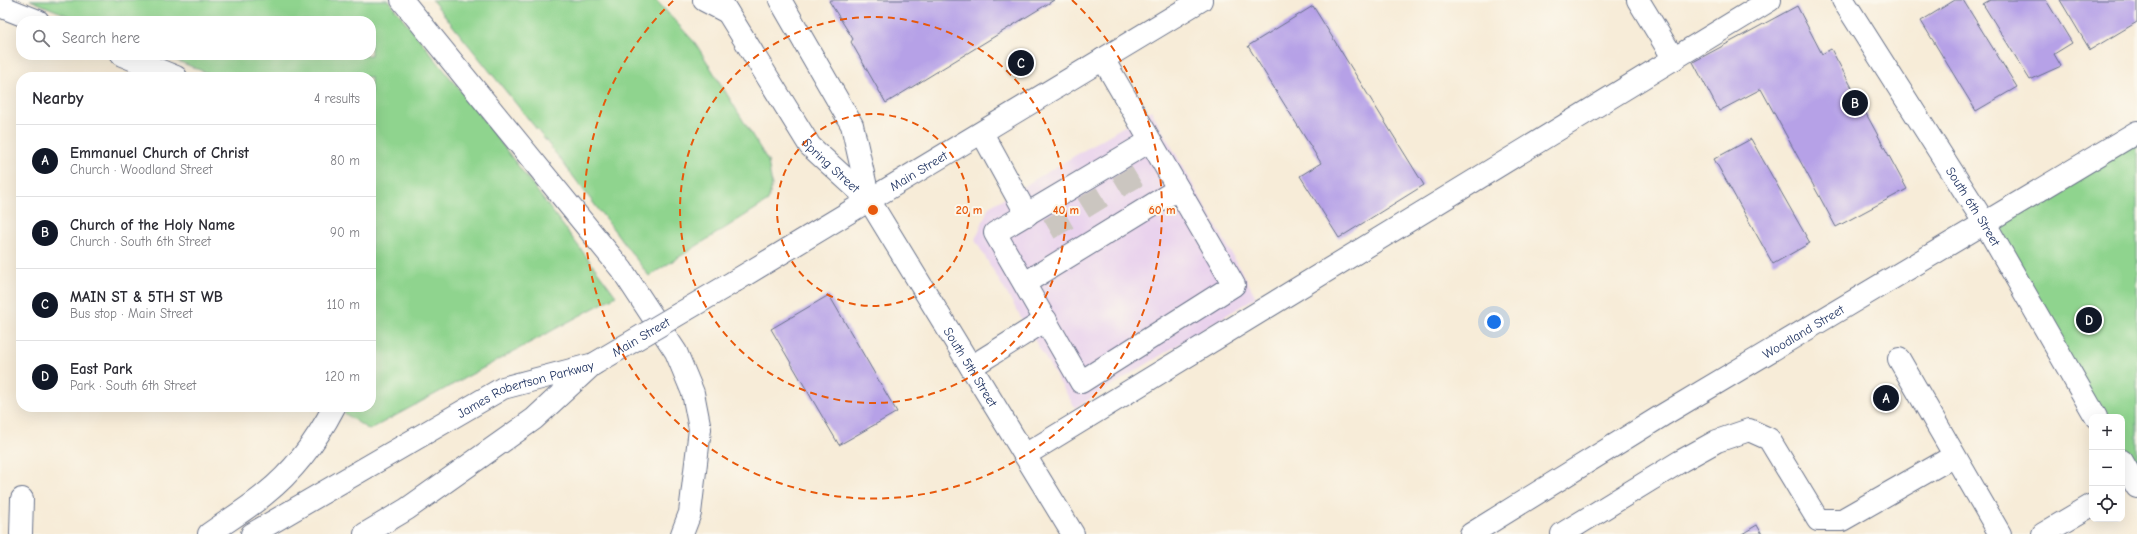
<!DOCTYPE html>
<meta charset="utf-8">
<style>
body{margin:0;font-family:"Comic Neue",sans-serif;background:#f2f2f3;color:#2b2b33}
.controls{position:absolute;right:12px;bottom:12px;display:grid;overflow:hidden;border-radius:8px;box-shadow:0 4px 16px #0002}
.controls button{width:36px;height:36px;display:grid;place-items:center;padding:0;border:0;border-bottom:1px solid #e1e1e2;background:#fff;color:#2b2b33;font:20px sans-serif}
.you{position:absolute;left:1494px;top:322px;width:14px;height:14px;margin:-10px;border:3px solid #fff;border-radius:50%;background:#1a73e8;box-shadow:0 0 0 6px #1a73e833}
.badge{display:grid;place-items:center;width:26px;height:26px;border-radius:50%;background:#111827;color:#fff;font-size:13px;font-weight:700}
.pin{position:absolute;translate:-50% -50%;border:2px solid #fff;box-shadow:0 1px 4px #0006}
.list{margin:0;padding:0;list-style:none}
h2{display:flex;justify-content:space-between;align-items:center;height:52px;margin:0;padding:0 16px;font-size:17px}
h2 small{font-size:13px;font-weight:400;color:#7c7c81}
.list li{display:grid;grid-template-columns:26px 1fr auto;gap:12px;align-items:center;box-sizing:border-box;height:72px;padding:0 16px;border-top:1px solid #e1e1e2}
.list b{display:block;font-size:15px;white-space:nowrap}
.list p{margin:0;font-size:13px;white-space:nowrap;color:#7c7c81}
.list em{font-size:13px;font-style:normal;color:#7c7c81}
.icon{flex:none;width:22px;height:22px;fill:none;stroke:currentColor;stroke-width:2;stroke-linecap:round;stroke-linejoin:round}
.map{position:relative;flex:none;width:2137px;height:534px;overflow:hidden}
.search{position:absolute;background:#fff;box-shadow:0 4px 16px #0002;left:16px;top:16px;width:360px;height:44px;display:flex;align-items:center;gap:10px;box-sizing:border-box;padding:0 14px;border-radius:16px;color:#7c7c81;font-size:15px}
.panel{position:absolute;background:#fff;box-shadow:0 4px 16px #0002;left:16px;top:72px;width:360px;height:340px;border-radius:16px}
.map>svg:first-child{display:block}
</style>
<div class="map">
<svg width="2137" height="534" viewBox="0 0 2137 534">
<rect width="100%" height="100%" fill="#fbf7ec"/>
<filter id="ink" filterUnits="userSpaceOnUse"><feTurbulence type="fractalNoise" baseFrequency=".025" numOctaves="2"/><feDisplacementMap in="SourceGraphic" scale="8" xChannelSelector="R" yChannelSelector="G"/><feConvolveMatrix kernelMatrix="1 2 1 2 8 2 1 2 1" color-interpolation-filters="sRGB"/></filter>
<filter id="wash" filterUnits="userSpaceOnUse"><feTurbulence type="fractalNoise" baseFrequency=".012" numOctaves="4" result="noise"/><feDisplacementMap in="SourceGraphic" scale="16" xChannelSelector="R" yChannelSelector="G"/><feGaussianBlur stdDeviation="0.9" result="paint"/><feColorMatrix in="noise" values="0 0 0 0 0 0 0 0 0 0 0 0 0 0 0 0 0 1.4 0 .05"/><feComposite in="paint" operator="in"/></filter>
<g filter="url(#wash)">
<rect width="100%" height="100%" fill="#f7ecd8"/>
<path fill="#e9d2ed" d="M1151 110 1256 297 1075 408 975 240 989 207Z"/>
<path fill="#8fd48e" stroke="#558276" d="M30 0H388L480 115 616 296 369 430 344 413 347 407H371V77H217L163 55H371V21H81Z
M432 0H656L696 44 768 161 772 186 768 201 649 276 547 142Z
M2137 129V480L2122 455V417H2100L1984 222Z"/>
<g id="blocks">
<path fill="#b6a1e7" d="M831 0H1054L886 103 851 42 853 39 829 1Z
M1955 0H1963L2017 87 1976 111 1921 21Z
M1990 0H2046L2072 43 2054 54 2061 66 2030 80 1983 4Z
M2060 0H2137V22L2090 50Z
M1313 6 1424 185 1339 238 1300 176 1321 163 1248 46Z
M1797 6 1822 54 1831 49 1907 189 1836 227 1761 89 1719 111 1693 62Z
M1751 139 1810 243 1773 264 1714 159Z
M829 295 897 412 839 445 771 329Z
M1757 525 1762 534H1742Z"/>
</g>
</g>
<g filter="url(#ink)">
<use href="#blocks" fill-opacity="0" stroke="#687189" stroke-width="1"/>
<g fill="none" stroke-linecap="round" stroke-linejoin="round">
<path stroke="#cbc6c0" stroke-width="22" stroke-dasharray="22 11" stroke-linecap="butt" d="M1122 172 1137 197
M1087 193 1103 219
M1053 214 1068 240"/>
<g stroke="#687189" stroke-width="24">
<g id="minor">
<path d="M1638 0 1674 59"/>
<path id="s1" d="M1843 0 1984 222 2096 417"/>
<path d="M1103 59 1234 285 1081 382 995 233 1150 141"/>
<path d="M982 133 1027 215"/>
<path d="M1025 283 1178 189"/>
<path d="M1899 359 2000 534"/>
<path d="M971 367 1046 320"/>
<path d="M1025 455 1770 0"/>
<path d="M2122 461 2137 487"/>
<path d="M21 534 22 499"/>
<path id="s2" d="M1471 534 1663 415 2137 132"/>
<path d="M1562 534 1681 461 1717 441 1749 430 1769 439 1818 520H1842L1954 456"/>
<path d="M2043 534 2092 505"/>
</g>
</g>
<g stroke="#687189" stroke-width="24">
<g id="major">
<path id="s3" d="M720 0 810 146 869 200 1073 534"/>
<path d="M780 0 852 125 869 200"/>
<path id="s4" d="M735 281 1201 0"/>
<path id="s5" d="M252 534 503 388 594 364"/>
<path d="M365 534 407 509 534 419 591 366"/>
</g>
</g>
<g stroke="#687189" stroke-width="24">
<path id="highway" d="M402 0 622 270 676 352 693 393 700 429 690 513 682 534
M704 0 727 12
M0 6 38 21
M122 55 176 77
M209 534C227 521 247 509 264 495 293 472 317 440 334 407"/>
</g>
<use href="#minor" stroke="#fff" stroke-width="22"/>
<use href="#major" stroke="#fff" stroke-width="22"/>
<use href="#highway" stroke="#fff" stroke-width="22"/>
<g stroke="#687189" stroke-width="24" stroke-linecap="butt">
<g id="major-bridge">
<path id="s6" d="M594 364 735 281"/>
</g>
</g>
<use href="#major-bridge" stroke="#fff" stroke-width="22"/>
</g>
</g>
<g fill="none" stroke="#e8590c" stroke-width="2" stroke-dasharray="7 5">
<circle cx="873" cy="210" r="96"/>
<circle cx="873" cy="210" r="193"/>
<path d="M1072 0A289 289 0 1 1 674 0"/>
</g>
<g text-anchor="middle" dominant-baseline="central" stroke-width="4" stroke-linejoin="round" paint-order="stroke">
<g font-size="13" fill="#1b2f5e" stroke="#fbf7ec">
<text stroke="none"><textPath href="#s3" startOffset="200">Spring Street</textPath></text>
<text stroke="none"><textPath href="#s4" startOffset="214">Main Street</textPath></text>
<text stroke="none"><textPath href="#s1" startOffset="244">South 6th Street</textPath></text>
<text stroke="none"><textPath href="#s2" startOffset="389">Woodland Street</textPath></text>
<text stroke="none"><textPath href="#s6" startOffset="54">Main Street</textPath></text>
<text stroke="none"><textPath href="#s3" startOffset="447">South 5th Street</textPath></text>
<text stroke="none"><textPath href="#s5" startOffset="311">James Robertson Parkway</textPath></text>
</g>
</g>
<circle cx="873" cy="210" r="6" fill="#e8590c" stroke="#fbf7ec" stroke-width="2"/>
<g font-size="12" text-anchor="middle" font-weight="bold" fill="#e8590c" stroke="#fbf7ec" stroke-width="4" stroke-linejoin="round" paint-order="stroke">
<text x="969" y="214">20 m</text>
<text x="1066" y="214">40 m</text>
<text x="1162" y="214">60 m</text>
</g>
</svg>
<div class="controls">
<button>+</button>
<button>−</button>
<button><svg class="icon" aria-label="locate" viewBox="0 0 24 24"><circle cx="12" cy="12" r="6"/><path d="M12 2v4M12 18v4M2 12h4M18 12h4"/></svg></button>
</div>
<div class="you"></div>
<div class="pin badge" style="left:1886px;top:398px">A</div>
<div class="pin badge" style="left:1855px;top:103px">B</div>
<div class="pin badge" style="left:1021px;top:63px">C</div>
<div class="pin badge" style="left:2089px;top:320px">D</div>
<div class="search"><svg class="icon" aria-label="search" viewBox="0 0 24 24"><circle cx="10" cy="10" r="6"/><path d="M15 15l6 6"/></svg>Search here</div>
<section class="panel">
<h2>Nearby<small>4 results</small></h2>
<ul class="list">
<li><span class="badge">A</span><div><b>Emmanuel Church of Christ</b><p>Church · Woodland Street</p></div><em>80 m</em></li>
<li><span class="badge">B</span><div><b>Church of the Holy Name</b><p>Church · South 6th Street</p></div><em>90 m</em></li>
<li><span class="badge">C</span><div><b>MAIN ST &amp; 5TH ST WB</b><p>Bus stop · Main Street</p></div><em>110 m</em></li>
<li><span class="badge">D</span><div><b>East Park</b><p>Park · South 6th Street</p></div><em>120 m</em></li>
</ul>
</section>
</div>
